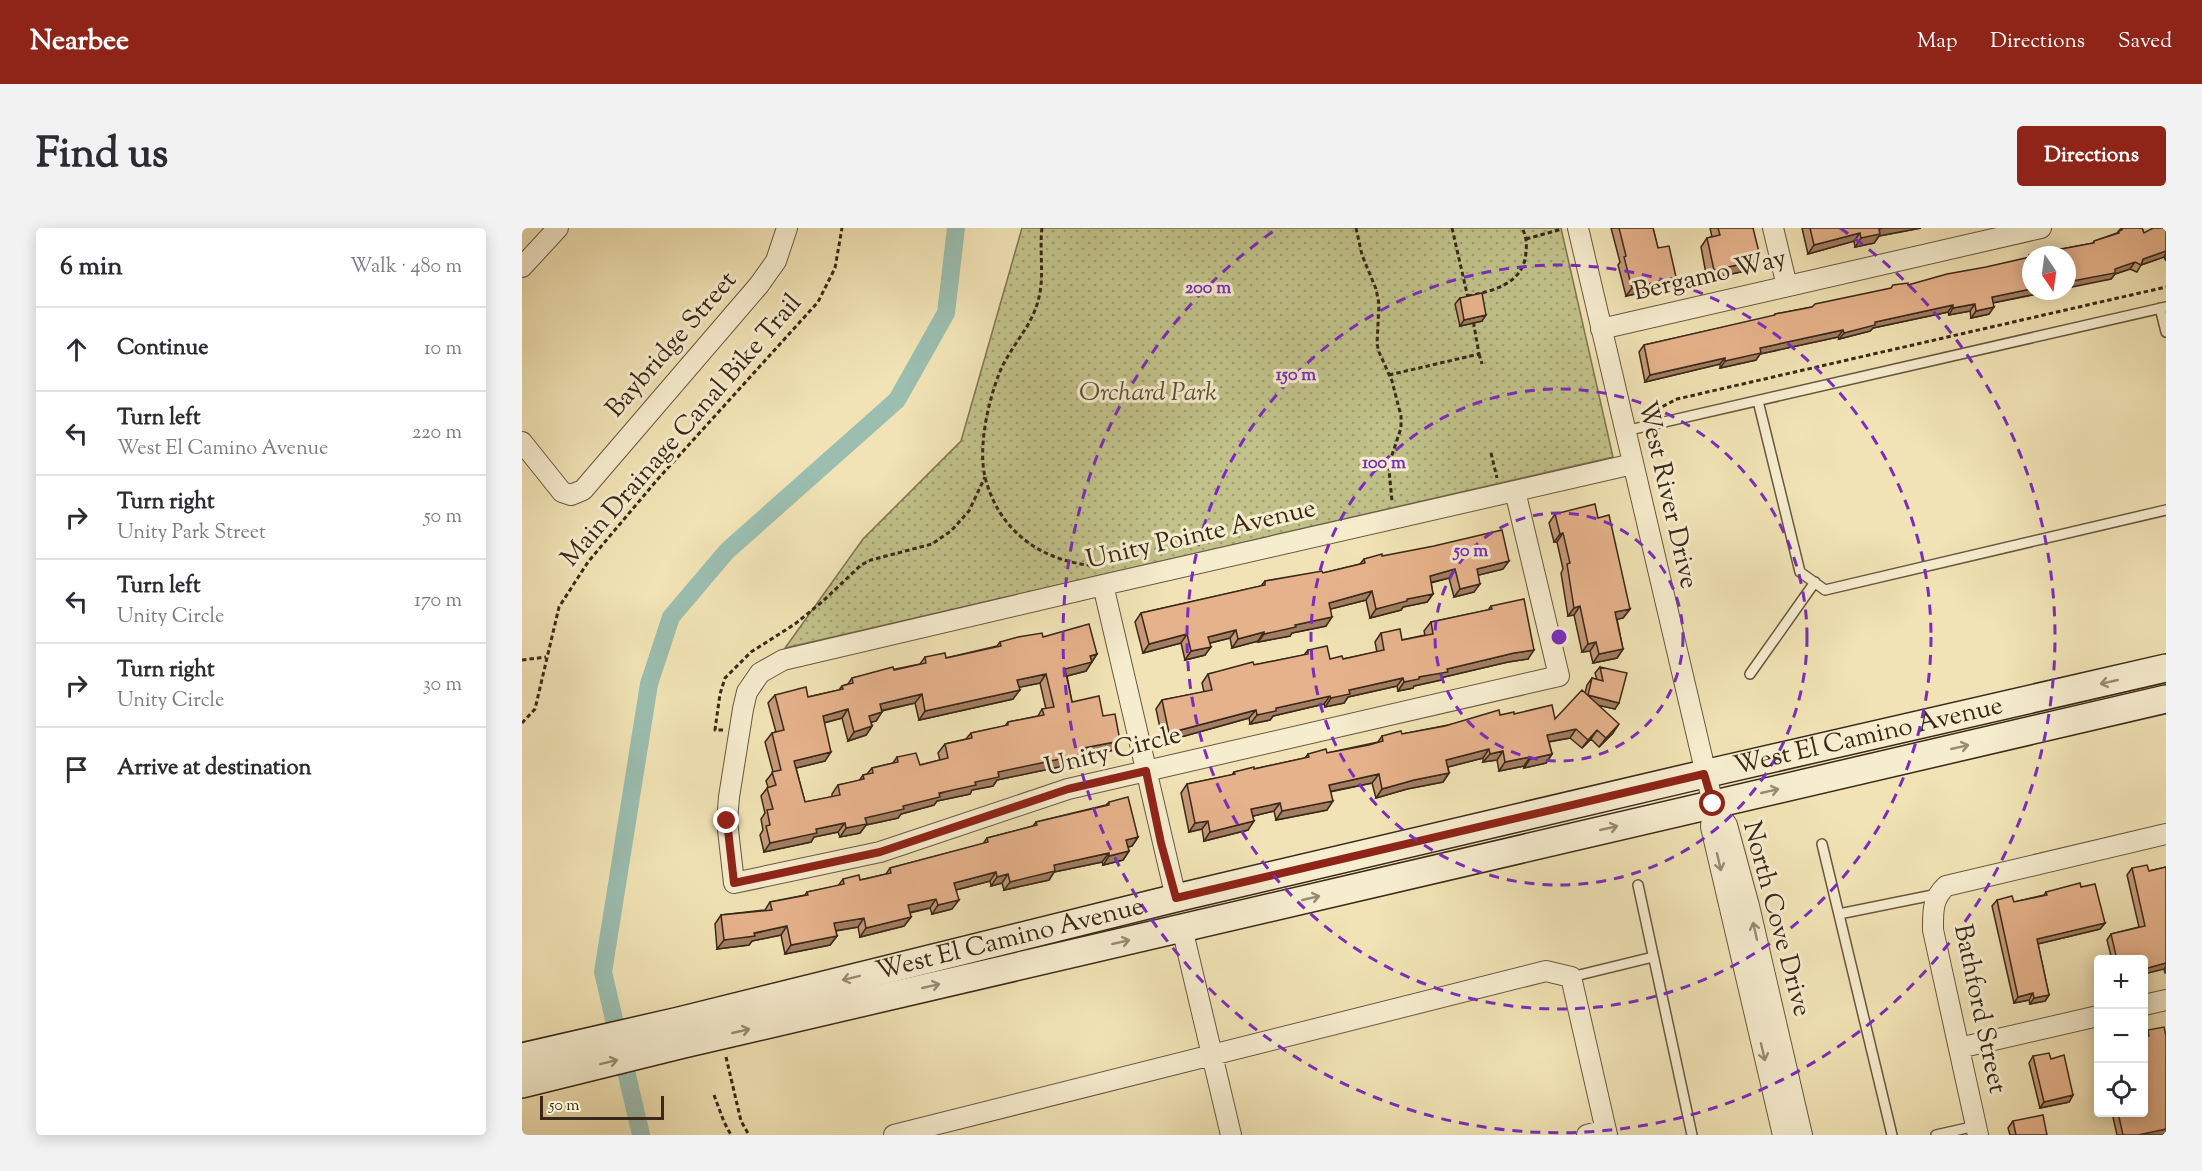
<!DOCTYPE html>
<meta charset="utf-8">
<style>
body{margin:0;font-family:"Sorts Mill Goudy",serif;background:#f2f2f3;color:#2b2b33}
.controls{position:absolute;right:18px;bottom:18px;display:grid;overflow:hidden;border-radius:6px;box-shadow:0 3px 15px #0003}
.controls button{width:54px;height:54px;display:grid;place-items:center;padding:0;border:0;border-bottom:2px solid #e1e1e2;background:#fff;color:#2b2b33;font:30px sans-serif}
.compass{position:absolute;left:1500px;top:18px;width:54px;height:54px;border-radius:50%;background:#fff;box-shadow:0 3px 15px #0003;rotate:167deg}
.scale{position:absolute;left:18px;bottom:15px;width:124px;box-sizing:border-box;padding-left:6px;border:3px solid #3a291a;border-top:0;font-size:16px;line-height:21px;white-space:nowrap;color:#3a291a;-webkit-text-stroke:4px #f6edcf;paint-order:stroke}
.stop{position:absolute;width:18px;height:18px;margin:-14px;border:4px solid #8f2418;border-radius:50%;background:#fff}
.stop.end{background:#8f2418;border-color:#fff;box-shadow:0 2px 6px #0008}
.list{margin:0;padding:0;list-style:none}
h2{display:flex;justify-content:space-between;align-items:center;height:78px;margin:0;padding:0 24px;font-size:26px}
h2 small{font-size:20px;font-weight:400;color:#7c7c81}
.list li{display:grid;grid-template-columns:39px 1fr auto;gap:18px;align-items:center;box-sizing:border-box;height:84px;padding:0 24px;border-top:2px solid #e1e1e2}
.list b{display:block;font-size:22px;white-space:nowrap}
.list p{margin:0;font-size:20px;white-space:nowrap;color:#7c7c81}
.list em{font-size:20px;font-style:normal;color:#7c7c81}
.icon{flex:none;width:33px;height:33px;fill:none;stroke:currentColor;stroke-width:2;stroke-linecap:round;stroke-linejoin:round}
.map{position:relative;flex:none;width:1644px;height:907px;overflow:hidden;border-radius:6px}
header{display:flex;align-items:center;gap:36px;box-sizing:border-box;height:84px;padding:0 30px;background:#8f2418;color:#fff}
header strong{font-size:28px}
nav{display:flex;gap:33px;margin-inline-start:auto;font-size:21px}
.intro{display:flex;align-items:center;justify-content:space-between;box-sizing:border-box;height:144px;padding:0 36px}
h1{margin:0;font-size:42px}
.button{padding:15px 27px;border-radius:6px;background:#8f2418;color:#fff;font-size:21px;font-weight:700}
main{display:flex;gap:36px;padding:0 36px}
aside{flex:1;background:#fff;border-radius:6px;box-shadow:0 3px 15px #0003}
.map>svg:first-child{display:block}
</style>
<header>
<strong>Nearbee</strong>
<nav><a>Map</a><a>Directions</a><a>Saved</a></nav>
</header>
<div class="intro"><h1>Find us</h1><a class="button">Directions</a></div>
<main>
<aside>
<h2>6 min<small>Walk · 480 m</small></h2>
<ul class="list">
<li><svg class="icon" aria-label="ahead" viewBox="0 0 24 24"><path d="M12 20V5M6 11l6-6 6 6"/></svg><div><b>Continue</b></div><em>10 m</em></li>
<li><svg class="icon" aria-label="left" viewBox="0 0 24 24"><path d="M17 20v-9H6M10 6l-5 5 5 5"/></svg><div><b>Turn left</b><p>West El Camino Avenue</p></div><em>220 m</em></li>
<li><svg class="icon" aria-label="right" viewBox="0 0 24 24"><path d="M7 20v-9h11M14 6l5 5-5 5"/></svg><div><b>Turn right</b><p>Unity Park Street</p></div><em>50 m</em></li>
<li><svg class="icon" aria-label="left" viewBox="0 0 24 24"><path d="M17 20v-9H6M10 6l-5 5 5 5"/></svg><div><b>Turn left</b><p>Unity Circle</p></div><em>170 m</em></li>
<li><svg class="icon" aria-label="right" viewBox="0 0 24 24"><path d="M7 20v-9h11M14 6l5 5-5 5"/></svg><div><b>Turn right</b><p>Unity Circle</p></div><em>30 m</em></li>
<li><svg class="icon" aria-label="arrive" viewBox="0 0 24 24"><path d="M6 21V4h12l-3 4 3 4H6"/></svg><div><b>Arrive at destination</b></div></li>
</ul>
</aside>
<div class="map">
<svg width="1644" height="907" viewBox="0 0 1644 907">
<defs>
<pattern id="park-dots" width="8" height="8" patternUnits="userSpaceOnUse" patternTransform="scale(1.5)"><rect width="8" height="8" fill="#c1c189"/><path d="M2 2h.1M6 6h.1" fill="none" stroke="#9e9d6f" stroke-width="1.8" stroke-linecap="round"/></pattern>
</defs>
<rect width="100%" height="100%" fill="#f1e3b5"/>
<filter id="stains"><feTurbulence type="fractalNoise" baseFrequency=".00333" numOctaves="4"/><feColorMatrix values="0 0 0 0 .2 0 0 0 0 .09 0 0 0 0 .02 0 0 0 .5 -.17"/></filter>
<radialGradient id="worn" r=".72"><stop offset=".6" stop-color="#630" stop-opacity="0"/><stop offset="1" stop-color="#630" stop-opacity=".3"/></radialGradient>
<path fill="url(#park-dots)" stroke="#7e7552" stroke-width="1.5" d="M500 0H1039L1091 229 263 420 341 311 439 213Z"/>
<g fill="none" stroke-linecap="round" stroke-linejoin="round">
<path stroke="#9bbeb0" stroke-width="18" d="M119 907 81 744 127 456 149 389 205 323 375 172 424 85 434 0"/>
<g stroke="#685841" stroke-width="12">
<path id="lane" d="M1638 80 1644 104
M1236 173 1278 344 1303 362 1644 282
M1103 203 1644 79
M1228 446 1293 354
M1300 616 1370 907
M1116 657 1170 907
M1317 686 1416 666
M1049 749 1131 729
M1414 907 1454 898"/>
</g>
<g stroke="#685841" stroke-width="22">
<path id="street" d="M1056 0 1191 576 1189 599 1261 907
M1251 0 1265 58
M0 39 36 0
M1079 101 1519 0
M0 214 40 264 49 267 61 262 237 57 254 33 265 0
M993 263 1037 448 546 561 358 624 212 655 205 593 207 569 221 481 225 464 238 445 261 432 581 357 1111 236
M581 357 654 670
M1191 576 1205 597 1227 678 1280 907
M660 700 709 907
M1622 777 1644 772
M1437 820 1576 788
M372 907 1024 743 1049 749 1085 907
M1065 907 1084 902
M1456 907 1411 702C1411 684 1410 671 1424 658L1644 606"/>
</g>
<g stroke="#3a291a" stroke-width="30">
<g id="secondary">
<path id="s1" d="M0 829 157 793 654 670 1182 546 1644 440"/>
<path d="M0 856 162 816 1644 471"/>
</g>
</g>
<path stroke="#3a291a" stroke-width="3" stroke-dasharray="4.5 3" stroke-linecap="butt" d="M520 0C517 24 523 49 516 73 509 100 487 120 477 146 466 174 456 219 463 249 477 305 522 335 577 338
M834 0 840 27 854 61 857 76 855 116 857 124 870 153 879 188V200L869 230 867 242 870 273
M930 0 946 70
M1004 11 1040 1
M946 68C972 63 1003 55 1004 23 1005 15 1004 7 1000 0
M957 126 960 136
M867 147 957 126 951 92
M1134 182 1155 171 1644 59
M969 225 975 250
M0 432 24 429
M0 495 13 481 37 379 66 334 135 252 296 74 313 40 320 0
M201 502H193L198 466 203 450 229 424 273 396 301 373 339 337 349 332 410 316 429 303 447 283 463 249
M204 829 219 893 227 907
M192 867 202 894 209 907"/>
<use href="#lane" stroke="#f6edcf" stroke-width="9"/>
<use href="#street" stroke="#f6edcf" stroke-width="20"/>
<use href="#secondary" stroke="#f6edcf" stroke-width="27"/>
</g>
<path fill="#c69978" stroke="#3a291a" stroke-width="1.5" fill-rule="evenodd" d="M1089 0H1131L1136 20 1148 58 1104 68 1096 37 1098 34Z
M1188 0H1231L1233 41 1185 51 1179 19 1185 10 1190 9Z
M1280 0H1399L1357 8 1352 15 1333 19 1332 13 1286 26Z
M1599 0H1620L1622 5 1644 0V33L1642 29 1619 37 1615 44 1608 41 1593 46 1589 51 1509 63H1530L1471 75 1467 86 1449 90 1448 83 1427 87 1426 84 1351 100 1348 103 1317 111 1316 109 1238 126 1234 132 1198 140V136L1123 154 1117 124 1122 117 1252 88 1253 86 1290 79 1506 30 1507 27 1571 15 1572 13 1595 5Z
M938 70 960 93 938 98 933 76Z
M1033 286 1076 290 1108 381 1101 390 1095 391 1101 421 1095 430 1071 435 1068 423 1060 424 1052 387 1046 388 1039 345 1041 341 1035 314H1032L1027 295Z
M860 328 981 341 956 347 952 364 932 369 927 350 909 355 911 366 905 374 881 379 879 382 848 390 844 372 808 381 804 398 770 405 768 408 736 414V413L710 420 708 410 688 415 683 427 663 432 659 415 621 425 613 394 619 385 739 358 743 353 801 345 838 336 842 331Z
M969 378 1006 431 986 434 922 449 919 452 892 458 891 460 876 463 875 458 826 469 822 475 803 479 802 476 751 488 748 492 728 496 727 490 641 514 634 481 640 472 682 464 680 455 686 446 782 427 786 422 808 431H821L855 424 853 414 859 405 880 412 903 407 902 403 909 394 966 382Z
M521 409 575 426 564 443 545 448 550 474 581 488 598 513 592 522 561 528 556 535 475 552 471 558 450 562 448 566 415 573 412 577 379 586 376 590 344 597 338 605 318 609 316 604 292 609 289 614 242 624 238 607 241 602 239 591 243 585 239 568 246 559 244 553 251 544 243 514 250 505 254 504 246 475 253 467 286 469 317 462 320 458 326 456 330 450 398 436 403 429 424 430 475 418 478 414ZM518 455 524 481H520L516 488 486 494 483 498 449 505 444 511 423 516 416 525 418 532 398 537 375 529 371 535 350 540 345 546 341 547 337 553 316 557 310 566V569L283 574 274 540 303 533 302 495 320 490 326 513 344 507 350 498 349 494 354 493 360 483 393 475 397 492 491 471 497 459Z
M1078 439 1093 481 1076 477 1091 505 1077 519 1069 511 1060 520 1048 510 1027 514 1030 526 1024 535 1002 540V538L977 543 975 532 961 534V530L926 539 927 545 921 554 885 561 854 570 850 555 808 564 805 582 754 592 752 583 731 588 726 602 682 613 680 601 667 604 659 565 665 556 710 547 712 544 732 541 783 530 786 526 805 525 856 514 860 508 880 506 978 487 992 486 1033 491 1063 465 1065 457 1070 450 1075 452 1073 445Z
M587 574 616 609 610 618 606 619 607 623 601 632 581 637 580 634 532 644 527 652 482 662 480 655 469 658 468 653 434 662 430 681 410 686 408 680 388 685 389 689 382 698 338 709 336 699 314 703 315 708 308 717 263 726 259 707 230 713 227 717 195 721 193 696 199 687 243 682 248 674 283 667 285 664 316 658 321 651 338 652 364 646 368 640 461 616 465 610 511 598 514 594 584 577Z
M1644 639V745H1643L1642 741 1622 732H1590L1585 712 1589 706 1617 699 1605 647 1610 640 1627 643Z
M1559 659 1583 695 1578 701 1516 716 1527 767 1523 773 1508 776 1507 772 1492 775 1470 678 1475 672 1492 674 1522 667 1524 664Z
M1626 802 1644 808V906L1639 907H1595L1590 885H1622V808Z
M1511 828 1529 831 1551 867 1547 874 1518 880 1507 835Z
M1491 893 1525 907H1488L1486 900Z"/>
<path fill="#a17d61" stroke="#3a291a" stroke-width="1.5" d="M1361 0H1399L1357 8 1352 15 1333 19 1339 10 1357 1Z
M1338 5 1332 13 1286 26 1292 17Z
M1644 23V25L1642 29 1619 37 1621 31Z
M1239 32 1233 41 1185 51 1192 42Z
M1613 34 1608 41 1593 46 1589 51 1545 60V54Z
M1154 49 1148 58 1104 68 1110 60Z
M1509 61V63H1530L1465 76 1470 69Z
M1453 76 1448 83 1427 87 1431 80Z
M1431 77 1426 84 1351 100 1348 103 1317 111 1322 105 1353 94Z
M1472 79 1467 86 1449 90 1454 83Z
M964 87 960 93 938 98 942 92Z
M1321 102 1316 109 1238 126 1234 132 1198 140 1203 133 1238 120Z
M1203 130 1198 136 1123 154 1128 147Z
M1041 305 1035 314H1032L1038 306Z
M987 333 981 341 949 349 955 341Z
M933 341 927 350 902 356 908 348Z
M958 356 952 364 932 369 938 361Z
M850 363 844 372 801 383 807 375Z
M911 366 905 374 881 379 879 382 848 390 854 381 885 371Z
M1058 378 1052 387 1046 388 1052 380Z
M1108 381 1101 390 1087 393 1093 384Z
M810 389 804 398 770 405 768 408 736 414 742 406 773 397Z
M714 402 708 410 680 417 686 409Z
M742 404 736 413 710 420 716 411Z
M665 406 659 415 621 425 627 416Z
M1074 414 1068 423 1060 424 1066 416Z
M689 419 683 427 663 432 669 423Z
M1101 421 1095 430 1071 435 1077 426Z
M1012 422 1006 431 986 434 922 449 919 452 892 458 891 460 876 463 882 454 897 449 925 441 992 425Z
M575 426 564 443 537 450 543 441 568 428Z
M524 446 518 455 489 461 495 452Z
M881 450 875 458 826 469 822 475 803 479 809 470 827 462Z
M498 462 491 471 397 492 403 483Z
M400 466 393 475 352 484 358 476Z
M1066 467 1097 475 1093 481 1061 474Z
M808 468 802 476 751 488 748 492 728 496 735 487 754 480Z
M326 481 320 490 294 497 301 488Z
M734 482 727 490 641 514 647 505Z
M360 484 354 493 341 496 347 488Z
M1097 496 1091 505 1077 519 1084 510Z
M350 498 344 507 326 513 332 504Z
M1054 501 1048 510 1019 515 1025 507Z
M1075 502 1069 511 1060 520 1066 512Z
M598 513 592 522 561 528 556 535 475 552 471 558 450 562 448 566 415 573 412 577 379 586 376 590 344 597 338 605 318 609 324 600 343 590 453 554 476 544 561 520Z
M967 521 961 530 918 541 924 532Z
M981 523 975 532 961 534 968 526Z
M309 524 303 533 266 542 272 533Z
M1030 526 1024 535 1002 540 1008 531Z
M1008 529 1002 538 977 543 983 534Z
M927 545 921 554 885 561 854 570 860 561 892 552Z
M857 546 850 555 800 565 807 557Z
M811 573 805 582 754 592 760 583Z
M758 575 752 583 723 590 729 581Z
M686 593 680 601 667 604 673 595Z
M732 593 726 602 682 613 688 604Z
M323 595 316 604 292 609 289 614 242 624 248 615 294 601Z
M616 609 610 618 598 621 604 612Z
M607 623 601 632 581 637 587 628Z
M587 625 580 634 532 644 527 652 482 662 488 654 532 637Z
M474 644 468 653 426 664 432 655Z
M486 646 480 655 469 658 475 649Z
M414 671 408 680 380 686 386 677Z
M437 672 430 681 410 686 416 677Z
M389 689 382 698 338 709 344 700Z
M342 690 336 699 306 704 312 695Z
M1583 695 1578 701 1511 717 1515 711Z
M265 698 259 707 230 713 227 717 195 721 202 712Z
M315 708 308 717 263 726 269 717Z
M1644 735V738L1642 741 1622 746V741Z
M1511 765 1507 772 1492 775 1496 769Z
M1527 767 1523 773 1508 776 1512 770Z
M1551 867 1547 874 1518 880 1522 874Z
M1644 901V906L1639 907H1616Z"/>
<path fill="#e6b28b" stroke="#3a291a" stroke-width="1.5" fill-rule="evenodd" d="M1097 0H1131L1136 20 1147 18 1154 49 1110 60 1102 29 1104 28Z
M1196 0H1231L1239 32 1192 42 1185 10 1198 7Z
M1288 0H1361L1357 1 1358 6 1339 10 1338 5 1292 17Z
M1600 0H1620L1622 5 1631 0H1644V23L1621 31 1619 37 1613 34 1593 41V45L1545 54V27H1509V61L1470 69 1472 79 1454 83 1453 76 1431 80V77L1353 94V97L1322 105 1321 102 1238 120 1239 125 1203 133V130L1128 147 1122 117 1253 87V86L1290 79 1293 76 1369 60 1371 57 1386 55V57L1425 46 1464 39 1508 29 1507 27 1572 15V13L1597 5V3L1600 2Z
M960 65 964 87 942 92 938 70Z
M1073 276 1076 290 1087 287 1108 381 1093 384 1101 421 1077 426 1074 414 1066 416 1058 378 1052 380 1045 336 1048 335 1041 305 1038 306 1033 286Z
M980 302 987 333 955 341 958 356 938 361 933 341 908 348 911 366 885 371V373L854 381 850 363 807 375 810 389 773 397 774 399 742 406V404L716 411 714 402 686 409 689 419 669 423 665 406 627 416 619 385 743 357V353L800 343 801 345 843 335 842 331 860 326V328L912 318Z
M1002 371 1012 422 992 425 925 441 926 444 897 449V451L882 454 881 450 827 462 828 466 809 470 808 468 754 480V483L735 487 734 482 647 505 640 472 690 462 686 446 731 434 732 437 786 426V422L805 418 808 431 820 428 821 431 862 422 859 405 878 401 880 412 911 406 909 394 970 381 969 378Z
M567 396 575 426 568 428 570 434 543 441 550 474 577 468 581 488 593 486 598 513 561 520 562 526 476 544 477 549 453 554 454 557 417 565 418 569 381 578 382 581 343 590 345 596 324 600 323 595 294 601 295 605 248 615 244 598 248 597 245 582 251 581 245 560 254 557 250 544 259 542 250 505 262 502 253 467 284 459 286 469 321 461 320 458 331 455 330 450 371 439 372 442 404 435 403 429 423 425 424 430 479 418 478 414 496 409 520 405 521 409ZM524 446 532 479 520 481 522 487 486 494V497L449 505 450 510 423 516 426 530 398 537 394 525 375 529 376 534 350 540 351 545 341 547 342 551 316 557 318 567 283 574 272 533 309 524 301 488 326 481 332 504 350 498 347 488 360 484 358 476 400 466 403 483 498 462 495 452Z
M1078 439 1105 445 1097 475 1066 467 1070 450 1081 453Z
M1060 462 1097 496 1084 510 1075 502 1066 512 1054 501 1025 507 1030 526 1008 531V529L983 534 981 523 968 526 967 521 924 532 927 545 892 552 860 561 857 546 807 557 811 573 760 583 758 575 729 581 732 593 688 604 686 593 673 595 665 556 713 546 712 544 732 539V541L787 529 786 526 804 521 805 525 847 517 861 513 860 508 879 503 880 506 923 498 977 482 978 487 992 484V486L1030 477 1033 491Z
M606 569 616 609 604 612 607 623 587 628V625L532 637 533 643 488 654 486 646 475 649 474 644 432 655 437 672 416 677 414 671 386 677 389 689 344 700 342 690 312 695 315 708 269 717 265 698 232 705 233 708 202 712 199 687 250 682 248 674 286 667 285 664 322 656 321 651 337 647 338 652 369 645 368 640 466 614 465 610 515 597 514 594 587 577V574Z
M1625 637 1627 643 1644 639V735L1622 741V732H1595L1589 706 1623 698 1610 640Z
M1558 655 1559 659 1573 656 1583 695 1515 711 1527 767 1512 770 1511 765 1496 769 1475 672 1490 668 1492 674 1525 667 1524 664Z
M1642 799 1644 808V901L1616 907H1601L1596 885H1622V863L1625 862 1622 845V809L1627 808 1626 802Z
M1527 825 1529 831 1542 827 1551 867 1522 874 1511 828Z
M1521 887 1525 907H1494L1491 893Z"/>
<defs><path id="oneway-shaft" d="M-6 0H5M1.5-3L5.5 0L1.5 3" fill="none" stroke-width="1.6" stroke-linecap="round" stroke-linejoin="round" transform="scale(1.5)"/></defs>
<g stroke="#988b74">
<use href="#oneway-shaft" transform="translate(1587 454) rotate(167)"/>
<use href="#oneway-shaft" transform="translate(1438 519) rotate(-13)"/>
<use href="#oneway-shaft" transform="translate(1248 563) rotate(-13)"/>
<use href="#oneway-shaft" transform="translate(1087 600) rotate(-13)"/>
<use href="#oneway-shaft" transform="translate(1197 634) rotate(77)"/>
<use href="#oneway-shaft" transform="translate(789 670) rotate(-13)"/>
<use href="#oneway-shaft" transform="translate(1233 703) rotate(-103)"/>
<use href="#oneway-shaft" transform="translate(599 714) rotate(-13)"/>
<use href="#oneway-shaft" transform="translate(329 750) rotate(166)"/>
<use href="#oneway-shaft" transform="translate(409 758) rotate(-13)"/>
<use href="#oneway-shaft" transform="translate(219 803) rotate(-13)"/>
<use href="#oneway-shaft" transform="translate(1241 824) rotate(77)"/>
<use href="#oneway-shaft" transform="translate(87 834) rotate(-14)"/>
</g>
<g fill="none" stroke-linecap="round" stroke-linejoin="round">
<path stroke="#8f2418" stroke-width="8" d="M205 593 212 655 358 624 546 561 624 543 639 615 654 670 1182 546 1191 576"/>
</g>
<g fill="none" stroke="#7b2cbf" stroke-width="3" stroke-dasharray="10 8">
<circle cx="1037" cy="409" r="124"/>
<circle cx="1037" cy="409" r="248"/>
<circle cx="1037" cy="409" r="372"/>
<path d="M1318 0A496 496 0 1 1 756 0"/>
</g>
<g text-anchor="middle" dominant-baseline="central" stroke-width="6" stroke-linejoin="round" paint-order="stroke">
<g font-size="26" fill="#3a291a" stroke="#f6edcf">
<text transform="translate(1188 48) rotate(-13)">Bergamo Way</text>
<text transform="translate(150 117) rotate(-49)">Baybridge Street</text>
<text transform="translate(160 203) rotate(-49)">Main Drainage Canal Bike Trail</text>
<text transform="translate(1145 267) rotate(77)">West River Drive</text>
<text transform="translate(679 307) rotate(-13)">Unity Pointe Avenue</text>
<text stroke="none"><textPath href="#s1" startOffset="1384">West El Camino Avenue</textPath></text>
<text transform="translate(591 524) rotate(-14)">Unity Circle</text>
<text transform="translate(1254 691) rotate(75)">North Cove Drive</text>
<text stroke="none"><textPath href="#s1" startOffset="502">West El Camino Avenue</textPath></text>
<text transform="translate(1457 781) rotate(78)">Bathford Street</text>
</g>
<g font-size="26" font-style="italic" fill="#5c4f36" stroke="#f6edcf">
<text x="626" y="165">Orchard Park</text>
</g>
</g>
<circle cx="1037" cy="409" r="9" fill="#7b2cbf" stroke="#f6edcf" stroke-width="3"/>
<g font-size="18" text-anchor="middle" font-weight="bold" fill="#7b2cbf" stroke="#f6edcf" stroke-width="6" stroke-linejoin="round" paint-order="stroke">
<text x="686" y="65">200 m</text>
<text x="774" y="152">150 m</text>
<text x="862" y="240">100 m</text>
<text x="949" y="328">50 m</text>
</g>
<rect width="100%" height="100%" filter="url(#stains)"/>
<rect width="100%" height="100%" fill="url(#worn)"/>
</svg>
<div class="controls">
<button>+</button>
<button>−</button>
<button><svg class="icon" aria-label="locate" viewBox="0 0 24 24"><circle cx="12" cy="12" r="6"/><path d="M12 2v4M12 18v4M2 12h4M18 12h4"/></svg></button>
</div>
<svg class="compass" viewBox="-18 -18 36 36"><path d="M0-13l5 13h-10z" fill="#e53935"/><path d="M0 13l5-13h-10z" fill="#7c7c81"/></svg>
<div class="scale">50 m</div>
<div class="stop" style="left:1191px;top:576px"></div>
<div class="stop end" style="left:205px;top:593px"></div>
</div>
</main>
